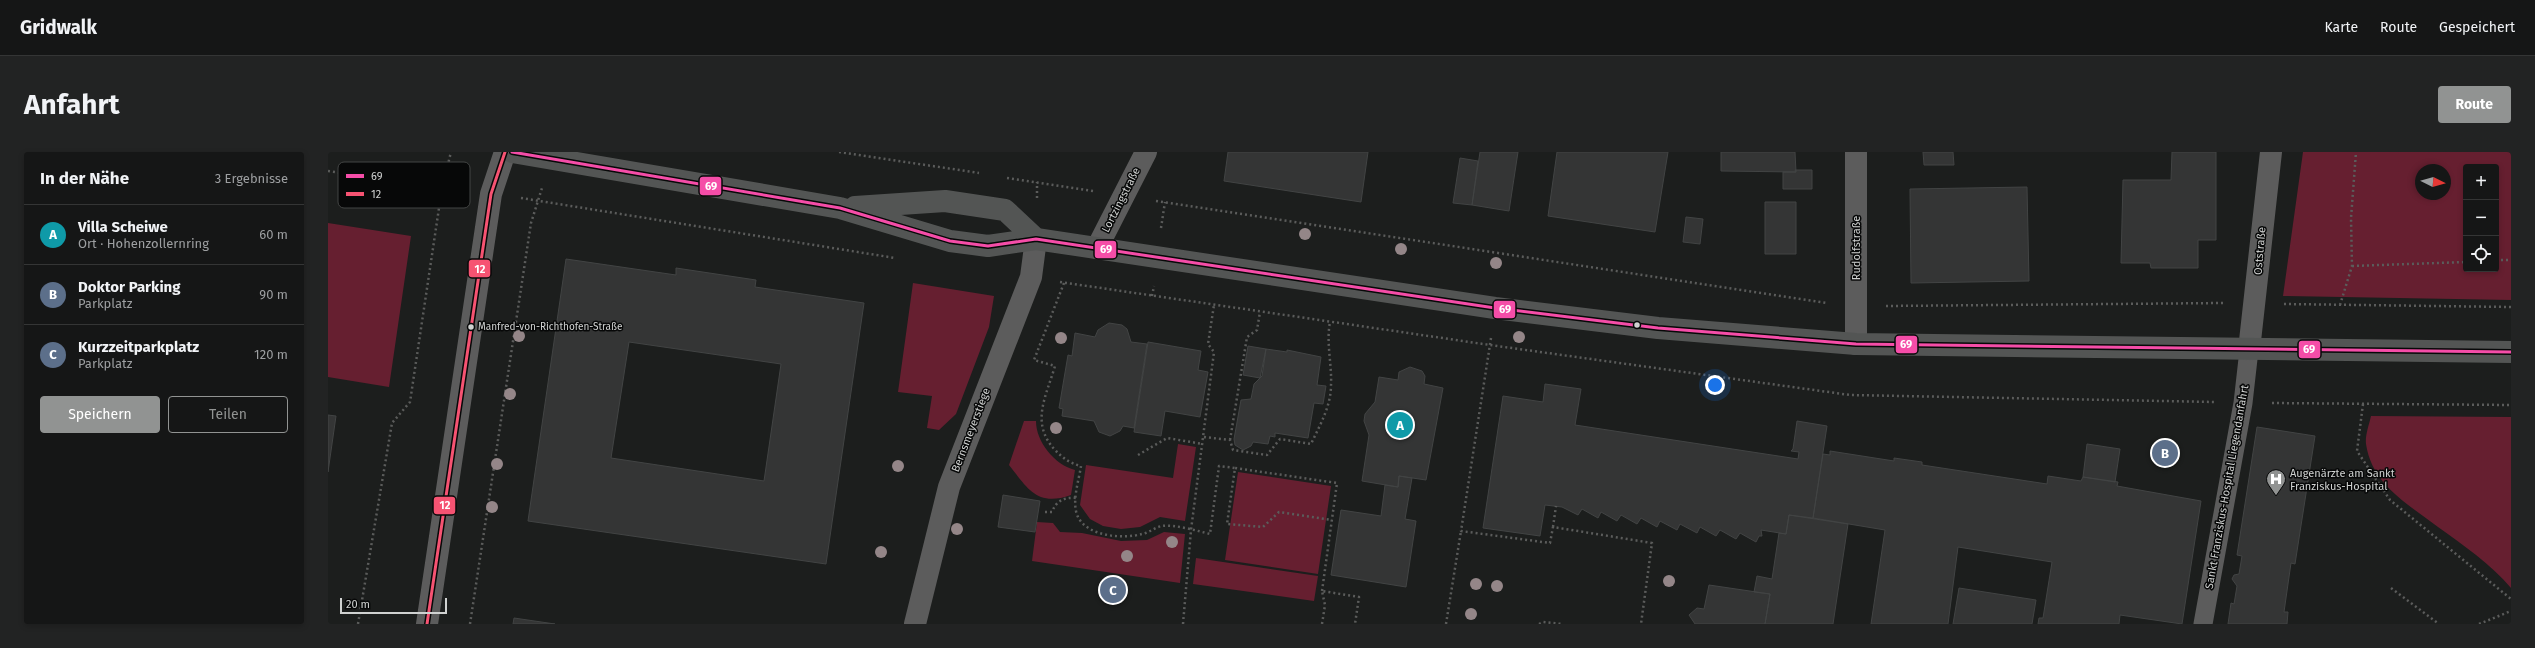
<!DOCTYPE html>
<html lang="de">
<meta charset="utf-8">
<style>
body{margin:0;font-family:"Fira Sans",sans-serif;background:#222323;color:#f1f3f6}
.controls{position:absolute;right:12px;top:12px;display:grid;overflow:hidden;border-radius:4px;box-shadow:0 2px 6px #0003}
.controls button{width:36px;height:36px;display:grid;place-items:center;padding:0;border:0;border-bottom:1px solid #343535;background:#151616;color:#f1f3f6;font:20px sans-serif}
.compass{position:absolute;left:2087px;top:12px;width:36px;height:36px;border-radius:50%;background:#151616;box-shadow:0 2px 6px #0003;rotate:95deg}
.scale{position:absolute;left:12px;bottom:10px;width:107px;box-sizing:border-box;padding-left:4px;border:2px solid #d0d2d1;border-top:0;font-size:11px;line-height:14px;white-space:nowrap;color:#d0d2d1;-webkit-text-stroke:3px #070808;paint-order:stroke}
.you{position:absolute;left:1387px;top:233px;width:14px;height:14px;margin:-10px;border:3px solid #fff;border-radius:50%;background:#1a73e8;box-shadow:0 0 0 6px #1a73e833}
.badge{display:grid;place-items:center;width:26px;height:26px;border-radius:50%;background:#919392;color:#fff;font-size:13px;font-weight:700}
.pin{position:absolute;translate:-50% -50%;border:2px solid #fff;box-shadow:0 1px 4px #0006}
.list{margin:0;padding:0;list-style:none}
h2{display:flex;justify-content:space-between;align-items:center;height:52px;margin:0;padding:0 16px;font-size:17px}
h2 small{font-size:13px;font-weight:400;color:#9d9fa1}
.list li{display:grid;grid-template-columns:26px 1fr auto;gap:12px;align-items:center;box-sizing:border-box;height:60px;padding:0 16px;border-top:1px solid #343535}
.list b{display:block;font-size:15px;white-space:nowrap}
.list p{margin:0;font-size:13px;white-space:nowrap;color:#9d9fa1}
.list em{font-size:13px;font-style:normal;color:#9d9fa1}
.actions{display:flex;gap:8px;padding:12px 16px}
.actions a{flex:1;padding:9px 0;border:1px solid #919392;border-radius:4px;text-align:center;font-size:14px;color:#919392}
.actions .main{background:#919392;color:#fff}
.icon{flex:none;width:22px;height:22px;fill:none;stroke:currentColor;stroke-width:2;stroke-linecap:round;stroke-linejoin:round}
.map{position:relative;flex:none;width:2183px;height:472px;overflow:hidden;border-radius:4px}
header{display:flex;align-items:center;gap:24px;box-sizing:border-box;height:56px;padding:0 20px;background:#151616;border-bottom:1px solid #343535}
header strong{font-size:19px}
nav{display:flex;gap:22px;margin-inline-start:auto;font-size:14px}
.intro{display:flex;align-items:center;justify-content:space-between;box-sizing:border-box;height:96px;padding:0 24px}
h1{margin:0;font-size:28px}
.button{padding:10px 18px;border-radius:4px;background:#919392;color:#fff;font-size:14px;font-weight:700}
main{display:flex;gap:24px;padding:0 24px}
aside{flex:1;background:#151616;border-radius:4px;box-shadow:0 2px 6px #0003}
.map>svg:first-child{display:block}
</style>
<header>
<strong>Gridwalk</strong>
<nav><a>Karte</a><a>Route</a><a>Gespeichert</a></nav>
</header>
<div class="intro"><h1>Anfahrt</h1><a class="button">Route</a></div>
<main>
<aside>
<h2>In der Nähe<small>3 Ergebnisse</small></h2>
<ul class="list">
<li><span class="badge" style="background:#0f9aa8">A</span><div><b>Villa Scheiwe</b><p>Ort · Hohenzollernring</p></div><em>60 m</em></li>
<li><span class="badge" style="background:#5c6f8a">B</span><div><b>Doktor Parking</b><p>Parkplatz</p></div><em>90 m</em></li>
<li><span class="badge" style="background:#5c6f8a">C</span><div><b>Kurzzeitparkplatz</b><p>Parkplatz</p></div><em>120 m</em></li>
</ul>
<div class="actions"><a class="main">Speichern</a><a>Teilen</a></div>
</aside>
<div class="map">
<svg width="2183" height="472" viewBox="0 0 2183 472">
<rect width="100%" height="100%" fill="#1c1e1d"/>
<path fill="#661f30" fill-rule="evenodd" d="M1975 0H2183V148L1955 144ZM2138 15H2168V117H2138ZM2093 18H2117V42H2093Z
M0 71 83 84 61 235 0 225Z
M585 131 666 144 661 175 628 262 611 278 599 276 604 244 570 240Z
M2043 264 2183 265V436C2163 412 2135 393 2110 375 2080 352 2044 333 2038 292 2037 283 2041 273 2043 264Z
M696 269H708C708 290 727 313 747 318L743 343C709 355 700 337 681 313Z
M850 292 868 295 857 369 832 365 812 375 793 377 775 374 762 367 752 353 758 313 845 326Z
M910 320 1003 334 990 422 897 408Z
M709 370 725 371 732 380 754 381 793 389 819 388 836 380 857 382 852 431 704 409Z
M868 406 990 424 986 449 865 432Z"/>
<path fill="#343535" stroke="#424444" fill-rule="evenodd" d="M900 0H1040L1033 50 896 29Z
M1152 0H1190L1181 59 1144 53Z
M1229 0H1340L1327 80 1220 64Z
M1393 0H1467L1468 20 1393 19Z
M1595 0H1625L1626 13H1596Z
M1844 0H1888V88H1870V116H1823L1822 111H1793L1795 28H1843Z
M1132 6 1150 9 1144 53 1125 51Z
M1467 18H1484V37H1455V20H1468Z
M1699 35 1701 129 1583 131 1582 37Z
M1437 50H1468V102H1437Z
M1358 65 1375 67 1372 92 1355 90Z
M238 107 348 123V116L428 128 427 135 536 151 498 412 200 369ZM301 190 453 212 436 329 283 306Z
M781 171 794 173 799 177 803 190 819 192 806 276 795 274 792 279 782 284 771 280 766 269 734 264 735 257 731 256 740 203 744 204 747 181 767 185 770 178Z
M820 190 873 199 870 218 880 220 872 265 837 259 833 284 806 280Z
M920 194 938 197 932 226 915 223Z
M938 197 959 200V198L993 205 989 233 998 234 995 252 986 251 980 286 947 281V285L942 284 940 292 925 290 923 294 915 298 907 293 906 287 913 248 923 247 926 232 934 224Z
M1082 215 1094 219 1097 224 1096 232 1115 236 1098 328 1071 324 1070 335 1034 329 1041 283 1036 269 1037 262 1047 250 1051 225 1070 228 1071 220Z
M1217 232 1253 237 1247 273 1470 307 1471 300 1463 299 1465 297 1469 269 1499 274 1485 366 1461 363 1458 382 1433 378 1434 384H1431L1428 390 1412 381 1408 387 1392 378 1388 384 1372 375 1369 381 1352 372 1349 378 1332 369 1329 375 1313 366 1309 372 1293 363 1289 369 1273 360 1270 366 1254 357 1250 363 1234 355 1217 353 1212 384 1155 376 1175 244 1215 250Z
M0 263 8 264 0 320Z
M1929 275 1987 284 1967 412 1963 411 1956 460H1960L1959 472H1900L1903 451 1906 452 1909 434 1904 427 1906 423 1911 422 1914 404 1909 403Z
M1759 292 1792 297 1787 330 1755 325Z
M1502 299 1566 309V306L1594 310V313L1719 332 1720 324 1753 329 1755 325 1790 330 1789 334 1873 349 1854 472 1792 463 1791 472H1710L1711 466H1715L1724 410 1630 395 1620 472H1543L1557 378 1485 366 1495 302 1502 303Z
M1071 324 1084 326 1077 367 1088 369 1078 435 1003 423 1013 358 1053 364 1057 333 1070 335Z
M675 343 712 349 707 380 670 375Z
M1461 363 1520 372 1505 472H1437L1442 442 1426 440 1429 424 1444 427 1451 381 1458 382Z
M1381 433 1442 442 1437 472H1367L1361 463 1369 456 1376 457Z
M1631 436 1708 448 1704 472H1625Z
M186 466 227 472H185Z"/>
<g fill="none" stroke-linecap="round" stroke-linejoin="round">
<path stroke="#5b5c5b" stroke-width="2.5" stroke-dasharray="2 3" stroke-linecap="butt" d="M511 0 651 21
M0 19 134 38
M679 26 765 39
M193 46 567 106
M709 46V30
M828 49 1499 151
M833 76 837 50
M2168 108H2183
M2024 114 2138 110
M732 130 1162 193 1522 243 1887 250
M736 131 706 208 727 214C718 245 702 271 727 298 735 306 741 311 753 314 751 328 743 351 750 365 760 385 796 387 814 382 821 381 827 375 834 374 846 372 870 379 882 382L891 314 907 316
M824 144 826 134
M1956 152 2183 155
M2012 153 2024 114 2023 66 2028 0
M1558 154 1897 151
M1163 186 1133 379 1222 391 1225 375 1324 391 1313 472
M1944 251 2183 253
M2035 252 2029 299 2062 348 2183 447
M876 285 902 288 905 298 939 303 952 287 983 292C992 273 1003 254 1003 233 1004 212 998 191 1002 170
M902 288 919 185 929 178 932 160
M810 303 839 286 875 292
M717 360H724C728 349 736 345 748 346
M1225 375 1228 354
M2063 436 2111 472
M994 439C999 403 1004 367 1009 331L907 316 899 372 935 375 951 360 1004 368
M30 472 64 271 82 250 114 36 123 0
M142 472 203 71 214 36
M855 472 863 378 886 200 880 192 886 153
M994 472 997 453 994 439 1031 445 1027 472
M1118 472 1133 379
M1211 472 1215 470 1234 472
M2151 472 2183 459"/>
<path stroke="#5c5c5c" stroke-width="19" d="M1875 472 1915 251 1921 198"/>
<path stroke="#5c5c5c" stroke-width="22" d="M1528 0V192
M769 96 818 0
M1921 198 1943 0
M99 472 163 42 177 0
M587 472 621 335 703 125 708 87"/>
<path stroke="#535554" stroke-width="22" d="M184 0 512 56 622 89 660 94 708 87 1167 156 1330 176 1528 192 2183 200
M527 55 617 49 677 58 708 87"/>
<g stroke="#070808" stroke-width="6">
<path id="bus-1" d="M184 0 512 56 622 89 660 94 708 87 1167 156 1330 176 1528 192 2183 200"/>
</g>
<g stroke="#070808" stroke-width="6">
<path id="bus-2" d="M99 472 163 42 177 0"/>
</g>
<use href="#bus-1" stroke="#f54da8" stroke-width="3"/>
<use href="#bus-2" stroke="#f65372" stroke-width="3"/>
</g>
<g fill="#948688">
<circle cx="977" cy="82" r="6"/>
<circle cx="1073" cy="97" r="6"/>
<circle cx="1168" cy="111" r="6"/>
<circle cx="191" cy="184" r="6"/>
<circle cx="1191" cy="185" r="6"/>
<circle cx="733" cy="186" r="6"/>
<circle cx="182" cy="242" r="6"/>
<circle cx="728" cy="276" r="6"/>
<circle cx="169" cy="312" r="6"/>
<circle cx="570" cy="314" r="6"/>
<circle cx="164" cy="355" r="6"/>
<circle cx="629" cy="377" r="6"/>
<circle cx="844" cy="390" r="6"/>
<circle cx="553" cy="400" r="6"/>
<circle cx="799" cy="404" r="6"/>
<circle cx="1341" cy="429" r="6"/>
<circle cx="1148" cy="432" r="6"/>
<circle cx="1169" cy="434" r="6"/>
<circle cx="1143" cy="462" r="6"/>
</g>
<defs>
<g id="hospital-pin" transform="scale(1)"><path d="M0 17L-7.5 6A9.5 9.5 0 1 1 7.5 6Z" fill="#919392" stroke="#070808"/><path d="M-5-5h3v3.5h4V-5h3V5h-3V1.5h-4V5h-3Z" fill="#fff"/></g>
</defs>
<g fill-rule="evenodd">
<use href="#hospital-pin" x="1948" y="327"/>
</g>
<g fill="#d0d2d1" stroke="#070808" stroke-width="1.5">
<circle cx="1309" cy="173" r="3.5"/>
<circle cx="143" cy="175" r="3.5"/>
</g>
<g text-anchor="middle" dominant-baseline="central" stroke-width="3" stroke-linejoin="round" paint-order="stroke">
<g font-size="10" fill="#d0d2d1" stroke="#070808" text-anchor="start">
<text x="150" y="175">Manfred-von-Richthofen-Straße</text>
</g>
<g font-size="11" fill="#d0d2d1" stroke="#070808">
<text transform="translate(793 48) rotate(-63)">Lortzingstraße</text>
<text transform="translate(1528 96) rotate(-90)">Rudolfstraße</text>
<text transform="translate(1932 99) rotate(-85)">Oststraße</text>
<text transform="translate(643 278) rotate(-69)">Bernsmeyerstiege</text>
<text transform="translate(1899 335) rotate(-80)">Sankt Franziskus-Hospital Liegendanfahrt</text>
</g>
<g font-size="11" fill="#d0d2d1" stroke="#070808" text-anchor="start">
<text x="1962" y="321">Augenärzte am Sankt<tspan x="1962" dy="13">Franziskus-Hospital</tspan></text>
</g>
</g>
<rect x="10" y="10" width="132" height="46" rx="6" fill="#070808" stroke="#434544" stroke-width="1"/>
<rect x="18" y="22" width="18" height="4" fill="#f54da8"/>
<rect x="18" y="40" width="18" height="4" fill="#f65372"/>
<g font-size="11" fill="#d0d2d1">
<text x="43" y="28">69</text>
<text x="43" y="46">12</text>
</g>
<g stroke="#070808" stroke-width="1.5">
<rect x="371" y="24" width="23" height="20" rx="4" fill="#f54da8"/>
<rect x="766" y="88" width="23" height="19" rx="4" fill="#f54da8"/>
<rect x="140" y="107" width="23" height="19" rx="4" fill="#f65372"/>
<rect x="1165" y="148" width="23" height="19" rx="4" fill="#f54da8"/>
<rect x="1567" y="183" width="23" height="19" rx="4" fill="#f54da8"/>
<rect x="1970" y="188" width="23" height="19" rx="4" fill="#f54da8"/>
<rect x="105" y="344" width="23" height="19" rx="4" fill="#f65372"/>
</g>
<g font-size="11" text-anchor="middle" font-weight="bold" fill="#fff">
<text x="383" y="38">69</text>
<text x="778" y="101">69</text>
<text x="152" y="121">12</text>
<text x="1177" y="161">69</text>
<text x="1578" y="196">69</text>
<text x="1981" y="201">69</text>
<text x="117" y="357">12</text>
</g>
</svg>
<div class="controls">
<button>+</button>
<button>−</button>
<button><svg class="icon" aria-label="locate" viewBox="0 0 24 24"><circle cx="12" cy="12" r="6"/><path d="M12 2v4M12 18v4M2 12h4M18 12h4"/></svg></button>
</div>
<svg class="compass" viewBox="-18 -18 36 36"><path d="M0-13l5 13h-10z" fill="#e53935"/><path d="M0 13l5-13h-10z" fill="#9d9fa1"/></svg>
<div class="scale">20 m</div>
<div class="you"></div>
<div class="pin badge" style="left:1072px;top:273px;background:#0f9aa8">A</div>
<div class="pin badge" style="left:1837px;top:301px;background:#5c6f8a">B</div>
<div class="pin badge" style="left:785px;top:438px;background:#5c6f8a">C</div>
</div>
</main>
